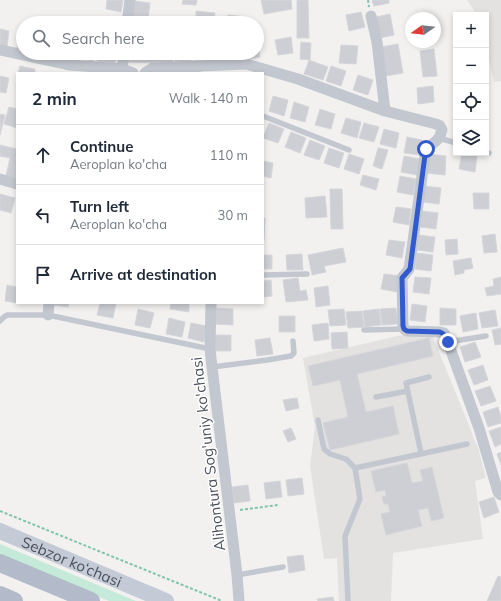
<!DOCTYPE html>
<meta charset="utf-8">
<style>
body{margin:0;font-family:Mulish,sans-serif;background:#f6f6f7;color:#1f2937}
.controls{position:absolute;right:12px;top:12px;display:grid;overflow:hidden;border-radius:0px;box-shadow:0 2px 6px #0003}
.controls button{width:36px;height:36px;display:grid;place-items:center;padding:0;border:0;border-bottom:1px solid #e0e1e3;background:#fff;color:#1f2937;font:20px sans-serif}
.compass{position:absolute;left:405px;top:12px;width:36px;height:36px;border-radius:50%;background:#fff;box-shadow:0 2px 6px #0003;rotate:256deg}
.stop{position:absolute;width:12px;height:12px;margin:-9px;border:3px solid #305acd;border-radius:50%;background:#fff}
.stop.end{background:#305acd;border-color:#fff;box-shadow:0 1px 4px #0008}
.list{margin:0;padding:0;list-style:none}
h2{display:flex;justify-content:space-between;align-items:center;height:52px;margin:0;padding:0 16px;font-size:17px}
h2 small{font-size:13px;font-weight:400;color:#747a83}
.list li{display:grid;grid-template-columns:26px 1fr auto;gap:12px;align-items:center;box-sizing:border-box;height:60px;padding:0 16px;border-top:1px solid #e0e1e3}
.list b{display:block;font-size:15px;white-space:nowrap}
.list p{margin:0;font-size:13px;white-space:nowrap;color:#747a83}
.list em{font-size:13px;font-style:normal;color:#747a83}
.icon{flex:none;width:22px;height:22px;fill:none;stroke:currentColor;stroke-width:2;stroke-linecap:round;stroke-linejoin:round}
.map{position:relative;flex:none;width:501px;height:601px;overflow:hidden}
.search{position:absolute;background:#fff;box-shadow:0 2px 6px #0003;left:16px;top:16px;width:248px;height:44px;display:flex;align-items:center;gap:10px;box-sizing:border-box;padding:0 14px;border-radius:22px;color:#747a83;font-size:15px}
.panel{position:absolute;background:#fff;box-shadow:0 2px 6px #0003;left:16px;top:72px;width:248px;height:232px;border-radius:0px}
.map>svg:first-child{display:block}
</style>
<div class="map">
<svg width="501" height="601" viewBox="0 0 501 601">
<rect width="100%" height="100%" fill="#f2f1f0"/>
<path fill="#e3e2e1" d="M467 0H501V81L494 82 486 47V15H477Z
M406 334 432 335 466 418 476 444 470 445 477 444 486 478 475 481 483 539 393 553 391 601H339L337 558 324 559 310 466 315 427 303 358Z"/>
<path fill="#c5ead9" d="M0 544 136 601H109L0 555Z"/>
<path fill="#cecfd4" stroke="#d5d6db" d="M107 0H123L121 12 106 9Z
M183 0H197L196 5 182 4Z
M261 0H291L292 9 264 14Z
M297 0H308L309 38H297Z
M372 0H389V3L374 6Z
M135 1 150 3 148 19 132 17Z
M196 11 215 13 214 23H196Z
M361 12 365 27 349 31 346 15Z
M390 14 394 35 380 38 376 17Z
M228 15 246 17V23H227Z
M102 17 112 18 111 23H101Z
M0 29 9 31 7 46 0 45Z
M19 34H23V51L17 50Z
M291 37 293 53 278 55 275 40Z
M257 41 260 57 244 60 243 53H257Z
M301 42 311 43 310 60 300 59Z
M398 44 403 73 386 76 381 47Z
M341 45 358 46 356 64 339 63Z
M434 49 437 76 423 77 420 51Z
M55 53H71L70 58 55 56Z
M78 53H94L93 61 77 58Z
M98 53H116L115 63 97 61Z
M127 53H156L157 63 126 62Z
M157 53H173V62H157Z
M174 53H190L191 61H175Z
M194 53H210V60H194Z
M219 53H235V61H219Z
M309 60 328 67 323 80 304 74Z
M20 66 35 69V73H18Z
M331 66 346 71 341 86 326 81Z
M201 68V73H168V69Z
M358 75 373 80 368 95 353 90Z
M0 76 9 78 6 93 0 92Z
M433 86 434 102 418 104 417 88Z
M273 96 288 100 284 116 269 111Z
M294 102 309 107 305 122 290 118Z
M9 107 17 109V128L4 124Z
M320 109 335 114 331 129 315 125Z
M0 114 5 115 0 135Z
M346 118 361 122 357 138 341 133Z
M269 123 284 129 278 143 263 138Z
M364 123 379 127 374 142 359 138Z
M384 129 399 133 396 148 380 144Z
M291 132 306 138 300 153 285 147Z
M407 137 422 140 420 155 404 153Z
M310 140 325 146 319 160 304 155Z
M0 145 17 149V178L6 176 10 158 0 156Z
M329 148 344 153 339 168 324 163Z
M378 148 388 150 382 169 373 166Z
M462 153 477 156 475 172 459 169Z
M349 154 364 159 359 174 344 169Z
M428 154 446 156 445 175 426 173Z
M404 156 420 159 417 175 401 172Z
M263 161 273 163 271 178 263 176Z
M363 175 379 179 376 190 360 185Z
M400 176 416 179 413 195 397 192Z
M425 186 441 188 439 204 423 202Z
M330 189H342L343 229H331Z
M473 193H489V209H474Z
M0 194 15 198 11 213 0 210Z
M325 196 327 217 306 218 305 198Z
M396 207 411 209 409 225 393 222Z
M422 211 438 213 436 229 420 227Z
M263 218H265L264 241H263Z
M495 234 497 252 484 253 482 236Z
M419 235 435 237 433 252 417 250Z
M457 239 458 254 446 255 445 240Z
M389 240 405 242 402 258 386 255Z
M343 248 346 262 324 266 326 272 312 275 308 255Z
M417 253 433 255 431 271 415 269Z
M302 254 303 270H287L286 255Z
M263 255H272V269H263Z
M471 258 473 268 464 270V273L455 275 453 261Z
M384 274 400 276 397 292 381 289Z
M415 277 431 278 429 294 413 292Z
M501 277V294L487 296 485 288 494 286 493 279Z
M298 278 300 291 306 290 308 300 286 302 283 280Z
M271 280 272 296 263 297V281Z
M7 285 17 287V303L5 301Z
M328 286 330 305 316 307 314 288Z
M53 303H69L68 307 53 305Z
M100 303H116L113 318 97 315Z
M171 303H189V312L170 309Z
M412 304 427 306 425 322 410 320Z
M216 308 233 309V325L216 324Z
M396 308 398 324 382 325 380 309Z
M440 308 456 309V325H440Z
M138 309 154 313 150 328 135 325Z
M344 309 346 325 330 326 328 310Z
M379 309 381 325 365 327 363 311Z
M495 310 498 326 482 328 479 313Z
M362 311 364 327 348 328 346 312Z
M476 313 478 329 463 332 460 316Z
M279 316H295V332H279Z
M169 318 185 322 182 337 166 334Z
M191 323 207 326 204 342 188 338Z
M328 323 329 339 314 341 312 325Z
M501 328V344L495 345 492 330Z
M347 332 348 348 332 349 331 333Z
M215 335H231V351H215Z
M270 338 273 354 257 356 255 340Z
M429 338 433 356 357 374 366 412 393 406 399 434 330 450 323 423 348 417 340 380 313 386 308 366Z
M475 342 481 357 465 362 460 347Z
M483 365 488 380 474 385 468 370Z
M490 386 496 401 481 406 475 391Z
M297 398 299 408 286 411 283 400Z
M498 407 501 417V423L488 427 483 412Z
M501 427V444L495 447 489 431Z
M291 428 296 439 288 442 283 431Z
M501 452V465L497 454Z
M407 463 412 483 423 481 420 470 432 467 444 518 431 521 428 508 418 510 422 526 386 535 381 514 390 512 388 504H384L382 497 386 496 385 490 376 492 371 471Z
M302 478 304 494 288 496 286 480Z
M280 481 282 497 266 499 264 483Z
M248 485 250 501 234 503 232 487Z
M494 497 499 512 484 518 479 502Z
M303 555 305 570 289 573 287 557Z
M498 576 501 577V601H487Z
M333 597 334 601H318L317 599Z"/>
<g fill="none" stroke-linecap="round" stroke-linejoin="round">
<path stroke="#81c4ae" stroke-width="2" stroke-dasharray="3 2" stroke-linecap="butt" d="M368 0 369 7
M240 510 278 505
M0 511 222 601"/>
<path stroke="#c3c8d0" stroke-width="5.5" d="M263 116 349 150
M439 138 456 143
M486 152 489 153
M263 275 307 274
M0 321 4 317 7 315H48L210 349
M364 330 404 329
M448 342 486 336
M212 367 267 360 291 356 294 353 293 341
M376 397 408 391
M318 420 324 449 330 454 346 459 355 468 360 499 345 536 348 601
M421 453 406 383 429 377
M355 468 467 444
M237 575 283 567"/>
<path stroke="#c3c8d0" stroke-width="11" d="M371 16 377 42 385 111
M127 23 130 0
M0 50 70 65 122 69 133 73
M122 69 124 53
M145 73 153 68 246 64 298 79 385 111 436 124 440 126 442 130C441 133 440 137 438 139 431 147 428 143 425 155L409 269 402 278 403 326 404 329 407 331 440 332 444 333 446 337 479 428 498 492 501 495
M0 179 17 184
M211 303 210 349 212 367 237 575 239 601
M48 315 49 303"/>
<path stroke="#c5cbd6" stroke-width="16" id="s1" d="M0 531 166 601"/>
<path stroke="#b3bbcb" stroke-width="18" d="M0 563 91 601
M0 595 14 601"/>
</g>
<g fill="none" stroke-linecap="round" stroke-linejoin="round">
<path stroke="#305acd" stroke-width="5" d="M426 149 425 155 410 269 402 278 403 326 404 329 407 331 440 332C445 334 447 337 448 342"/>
</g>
<g text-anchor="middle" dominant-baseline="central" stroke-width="3" stroke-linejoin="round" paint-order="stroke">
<g font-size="15" fill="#4a505b" stroke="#fff">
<text transform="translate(208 454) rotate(-97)">Alihontura Sog'uniy ko'chasi</text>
<text stroke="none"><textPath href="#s1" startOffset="78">Sebzor ko‘chasi</textPath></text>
</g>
</g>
</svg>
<div class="controls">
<button>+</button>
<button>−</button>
<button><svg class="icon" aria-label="locate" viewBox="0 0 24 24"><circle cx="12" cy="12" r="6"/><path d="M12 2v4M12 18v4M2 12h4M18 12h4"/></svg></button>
<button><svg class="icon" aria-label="layers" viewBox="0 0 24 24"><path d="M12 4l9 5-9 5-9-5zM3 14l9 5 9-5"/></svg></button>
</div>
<svg class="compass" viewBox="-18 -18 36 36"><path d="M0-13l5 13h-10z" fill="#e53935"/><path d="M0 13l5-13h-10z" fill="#747a83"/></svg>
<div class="stop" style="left:426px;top:149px"></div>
<div class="stop end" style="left:448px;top:342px"></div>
<div class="search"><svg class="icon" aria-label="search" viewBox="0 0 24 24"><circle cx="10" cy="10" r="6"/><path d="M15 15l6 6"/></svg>Search here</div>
<section class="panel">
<h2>2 min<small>Walk · 140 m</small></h2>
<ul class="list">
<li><svg class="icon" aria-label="ahead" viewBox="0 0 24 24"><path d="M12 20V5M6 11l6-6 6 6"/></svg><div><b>Continue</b><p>Aeroplan ko'cha</p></div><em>110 m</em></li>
<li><svg class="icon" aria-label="left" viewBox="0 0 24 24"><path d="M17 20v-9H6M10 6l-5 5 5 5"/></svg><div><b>Turn left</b><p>Aeroplan ko'cha</p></div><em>30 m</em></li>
<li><svg class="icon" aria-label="arrive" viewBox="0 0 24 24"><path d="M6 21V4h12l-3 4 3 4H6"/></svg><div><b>Arrive at destination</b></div></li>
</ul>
</section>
</div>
